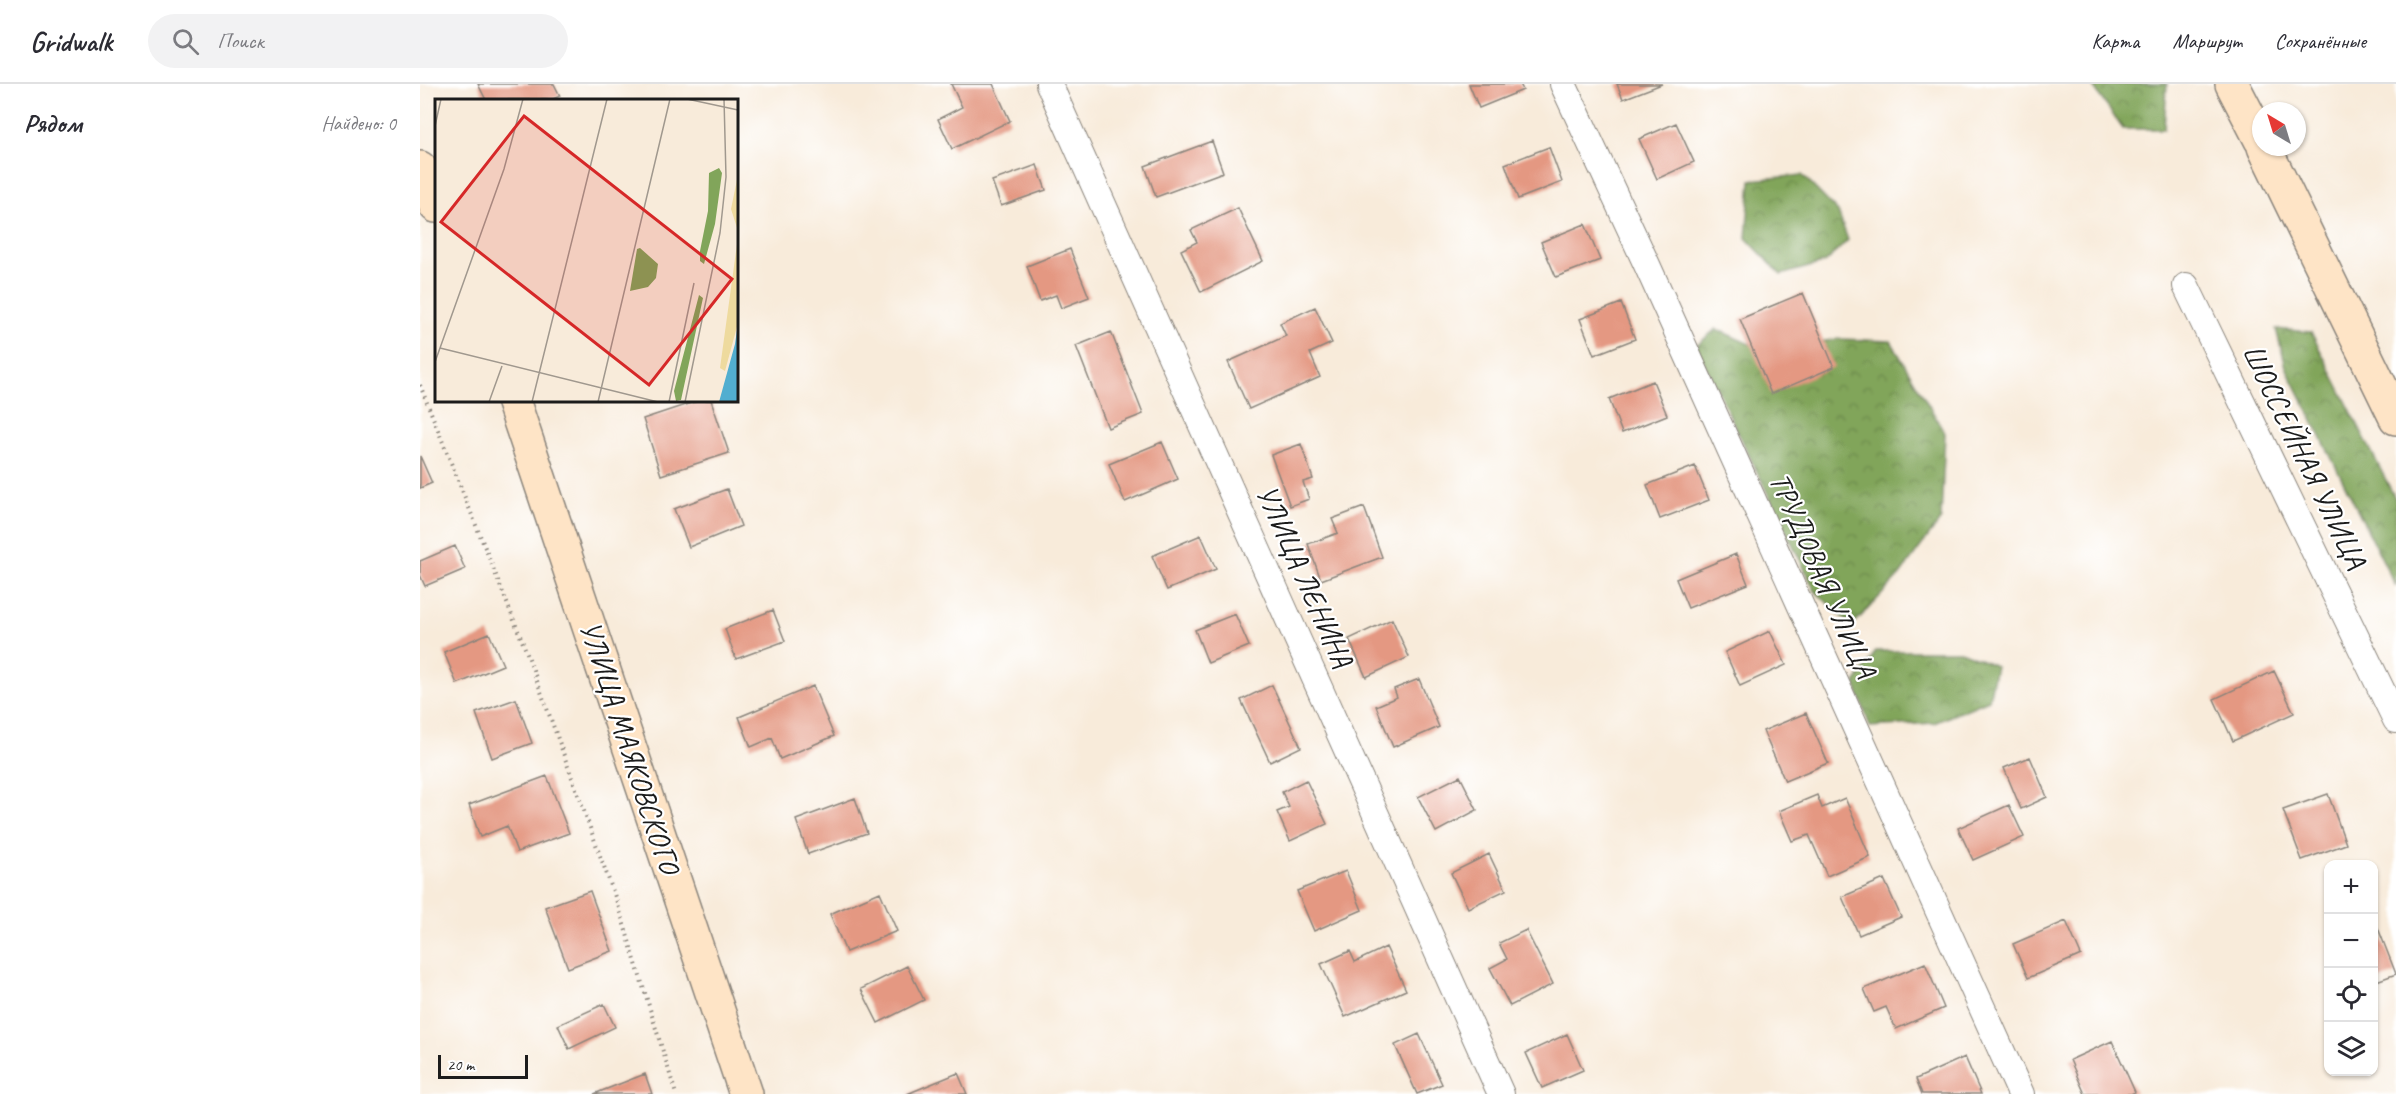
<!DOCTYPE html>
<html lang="ru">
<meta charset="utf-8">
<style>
body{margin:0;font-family:Caveat,sans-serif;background:#f2f2f3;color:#2b2b33}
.controls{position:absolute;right:18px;bottom:18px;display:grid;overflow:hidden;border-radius:12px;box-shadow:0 2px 4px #0004}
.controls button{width:54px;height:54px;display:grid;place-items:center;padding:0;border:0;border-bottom:2px solid #e1e1e2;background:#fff;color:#2b2b33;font:30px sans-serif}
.compass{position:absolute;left:1832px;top:18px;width:54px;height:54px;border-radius:50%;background:#fff;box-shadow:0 2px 4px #0004;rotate:322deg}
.scale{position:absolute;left:18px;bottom:15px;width:90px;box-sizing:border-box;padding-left:6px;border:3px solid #1c1c1c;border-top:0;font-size:16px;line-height:21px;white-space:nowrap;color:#1c1c1c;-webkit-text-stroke:4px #fff;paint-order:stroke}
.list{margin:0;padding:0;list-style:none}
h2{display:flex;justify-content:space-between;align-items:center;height:78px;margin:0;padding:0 24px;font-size:26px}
h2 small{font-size:20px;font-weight:400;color:#7c7c81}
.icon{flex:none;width:33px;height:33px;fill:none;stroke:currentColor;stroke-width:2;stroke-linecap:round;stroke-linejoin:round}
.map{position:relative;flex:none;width:1976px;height:1010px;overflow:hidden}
header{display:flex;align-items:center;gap:36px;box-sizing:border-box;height:84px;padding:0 30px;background:#fff;border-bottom:2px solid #e1e1e2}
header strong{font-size:28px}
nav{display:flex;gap:33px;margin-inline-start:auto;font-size:21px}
.search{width:420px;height:54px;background:#f2f2f3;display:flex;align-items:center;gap:15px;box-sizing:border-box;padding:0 21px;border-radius:33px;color:#7c7c81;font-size:22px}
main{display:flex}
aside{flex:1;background:#fff}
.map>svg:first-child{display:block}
</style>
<header>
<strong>Gridwalk</strong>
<div class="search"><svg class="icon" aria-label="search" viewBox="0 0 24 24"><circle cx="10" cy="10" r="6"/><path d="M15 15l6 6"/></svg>Поиск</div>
<nav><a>Карта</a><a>Маршрут</a><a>Сохранённые</a></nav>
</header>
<main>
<aside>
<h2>Рядом<small>Найдено: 0</small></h2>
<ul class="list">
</ul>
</aside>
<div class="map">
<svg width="1976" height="1010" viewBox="0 0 1976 1010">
<defs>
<pattern id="forest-crowns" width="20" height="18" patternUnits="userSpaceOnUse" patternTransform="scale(1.5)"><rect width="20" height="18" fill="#81a55a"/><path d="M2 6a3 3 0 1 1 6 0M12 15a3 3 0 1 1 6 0" fill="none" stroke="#69864a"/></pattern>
</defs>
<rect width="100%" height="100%" fill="#fff"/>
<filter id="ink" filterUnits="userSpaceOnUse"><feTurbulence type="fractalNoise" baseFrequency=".0167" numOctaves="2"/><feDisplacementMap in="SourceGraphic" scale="12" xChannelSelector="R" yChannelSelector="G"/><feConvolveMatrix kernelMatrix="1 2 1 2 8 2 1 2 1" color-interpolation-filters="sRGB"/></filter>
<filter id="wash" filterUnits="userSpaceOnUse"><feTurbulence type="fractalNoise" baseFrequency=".008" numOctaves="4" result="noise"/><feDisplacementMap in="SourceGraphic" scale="24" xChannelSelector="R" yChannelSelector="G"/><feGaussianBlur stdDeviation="1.35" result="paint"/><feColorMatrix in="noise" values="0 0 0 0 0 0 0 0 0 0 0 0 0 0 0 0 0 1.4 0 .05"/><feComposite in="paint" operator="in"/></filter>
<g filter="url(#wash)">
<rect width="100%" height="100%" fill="#f8ebda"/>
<path fill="url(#forest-crowns)" stroke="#4e603b" stroke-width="1.5" d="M1671 0H1747L1744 45H1703Z
M1382 91 1418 128 1428 156 1406 178 1361 191 1326 154 1331 96Z
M1296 245 1343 266 1419 255 1471 257 1525 349 1521 435 1480 491 1432 542 1395 507 1276 262Z
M1856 245 1891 248 1976 416V503L1866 283Z
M1456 567H1541L1576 582 1569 616 1514 639 1450 643 1435 599Z"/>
<g id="blocks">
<path fill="#e49882" d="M58 0H134L140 12 131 16H66Z
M531 0H573L590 37 532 65 518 35 542 23Z
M1049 0H1100L1103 6 1059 24Z
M1197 0H1242L1203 15Z
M1256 39 1274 78 1237 95 1219 55Z
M792 57 803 88 736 113 725 82Z
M1129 63 1142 98 1098 115 1085 80Z
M617 81 626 106 581 122 572 97Z
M818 124 843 177 781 208 761 166 777 158 771 146Z
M1165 140 1180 176 1136 193 1121 158Z
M650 165 669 213 641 224 636 211 620 217 607 182Z
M1383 209 1414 283 1351 310 1320 235Z
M1201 219 1215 255 1174 271 1160 235Z
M895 223 912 259 890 269 900 293 829 325 808 278 866 252 860 239Z
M691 248 723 330 688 344 656 262Z
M1233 297 1247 331 1202 349 1189 315Z
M280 316H291L309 369 241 391 223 335Z
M742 358 758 395 705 418 689 380Z
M881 360 893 395 883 398 889 415 870 422 851 371Z
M0 372 12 399 0 404Z
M1275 382 1289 416 1240 435 1227 401Z
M307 405 321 442 269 463 254 425Z
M944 423 962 473 901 496 888 460 918 449 912 435Z
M781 451 796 485 747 506 732 472Z
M35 462 45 485 5 502 0 491V477Z
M1316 470 1328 500 1268 524 1256 495Z
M353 526 365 557 316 575 305 545Z
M815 530 829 562 788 579 775 546Z
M972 535 989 573 946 593 929 555Z
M1350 547 1366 581 1320 602 1305 568Z
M69 549 83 581 37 600 24 568Z
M1854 587 1874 629 1813 657 1794 615Z
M999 595 1019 643 973 663 956 622 977 613 974 605Z
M852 601 881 663 850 678 821 616Z
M393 602 414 652 360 675 352 654 331 663 319 633Z
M96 615 112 659 72 674 56 629Z
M1386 629 1408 679 1365 697 1343 647Z
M1610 673 1627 713 1601 725 1584 684Z
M127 692 149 749 97 768 87 742 60 753 49 721Z
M1040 692 1057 726 1016 748 998 713Z
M886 696 907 740 870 757 857 728 869 723 862 708Z
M1908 710 1926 760 1882 776 1863 726Z
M1397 711 1402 724 1425 714 1450 773 1407 792 1389 751 1372 757 1359 727Z
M435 714 447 749 388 770 376 736Z
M1589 721 1604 753 1553 776 1538 744Z
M1069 770 1086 806 1048 824 1031 789Z
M926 787 942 826 894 847 877 807Z
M1464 795 1481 833 1439 851 1422 813Z
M170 807 192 867 148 884 125 823Z
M460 808 477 847 426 868 410 830Z
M1646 837 1661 871 1608 894 1593 860Z
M1958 844 1976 890 1954 898V846Z
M1106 846 1133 900 1090 922 1070 884 1087 875 1079 859Z
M966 863 986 906 925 933 901 880 930 867 935 878Z
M1505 879 1524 924 1476 945 1466 923 1454 928 1444 905Z
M487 882 504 916 458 939 441 905Z
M184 920 195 943 149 965 138 941Z
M999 950 1022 1000 997 1010 975 961Z
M1147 950 1163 986 1122 1004 1106 969Z
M1692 957 1715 1008 1711 1010H1665L1650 976Z
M1545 973 1561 1010H1502L1496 995Z
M538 989 547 1010H487Z
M225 990 232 1010H174Z"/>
</g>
</g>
<g filter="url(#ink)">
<use href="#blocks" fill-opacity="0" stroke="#8a847b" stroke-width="1.5"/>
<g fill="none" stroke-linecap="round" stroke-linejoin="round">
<g stroke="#8a847b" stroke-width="28">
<path id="street" d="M629 0 1081 1010
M1143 0 1227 181 1601 1010
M1766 202 1976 636"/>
</g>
<g stroke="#8a847b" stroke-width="36">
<path id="secondary" d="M1812 0 1841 56
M1844 63 1976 334
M0 84 16 122
M93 316 326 1010"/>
</g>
<path stroke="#8a847b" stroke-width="4" stroke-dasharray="1.5 4.5" stroke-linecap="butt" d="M0 301 107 569 199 824 256 1010"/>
<use href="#street" stroke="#fff" stroke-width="26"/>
<use href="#secondary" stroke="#fee4c6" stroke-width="33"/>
</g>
</g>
<g text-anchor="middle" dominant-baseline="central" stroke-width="4.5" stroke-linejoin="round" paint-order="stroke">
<g font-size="30" fill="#1c1c1c" stroke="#fff">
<text transform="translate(1885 372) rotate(64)">ШОССЕЙНАЯ УЛИЦА</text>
<text transform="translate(1403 491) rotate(66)">ТРУДОВАЯ УЛИЦА</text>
<text transform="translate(885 492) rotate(66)">УЛИЦА ЛЕНИНА</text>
<text transform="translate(210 663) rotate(72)">УЛИЦА МАЯКОВСКОГО</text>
</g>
</g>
<g transform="translate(15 15)">
<rect width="303" height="303" fill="#f8ebda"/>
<path d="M284 69 287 74 280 125 269 165 265 162V152L273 112 274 74ZM205 149 223 165 221 179 213 188 195 192 202 150ZM264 196 268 199 246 301 241 302 239 292Z" fill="#81a55a"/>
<path d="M303 76V132L296 110ZM303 138V224L290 272 285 269Z" fill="#eeda9e"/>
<path d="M303 224V303H284L300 245Z" fill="#52aed0"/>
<path fill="none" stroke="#a0988e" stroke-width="1.5" d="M252 0 303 11M0 27 6 0M5 249 223 303M0 263 69 70 88 0M54 303 67 267M97 303 172 0M163 303 235 0M234 303 259 184M250 303 285 134 291 78 289 0"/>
<path fill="#d62828" fill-opacity="0.15" stroke="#d62828" stroke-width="3" d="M89 17 297 180 214 286 6 123Z"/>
<rect width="303" height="303" fill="none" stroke="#1c1c1c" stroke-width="3"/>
</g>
</svg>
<div class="controls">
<button>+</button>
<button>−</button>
<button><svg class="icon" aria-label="locate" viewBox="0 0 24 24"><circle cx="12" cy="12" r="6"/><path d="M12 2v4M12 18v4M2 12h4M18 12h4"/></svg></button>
<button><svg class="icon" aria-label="layers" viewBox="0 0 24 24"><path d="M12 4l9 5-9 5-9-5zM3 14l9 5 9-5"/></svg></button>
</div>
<svg class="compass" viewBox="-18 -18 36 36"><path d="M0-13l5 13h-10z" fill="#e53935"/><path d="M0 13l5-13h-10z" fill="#7c7c81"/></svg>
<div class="scale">20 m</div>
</div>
</main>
